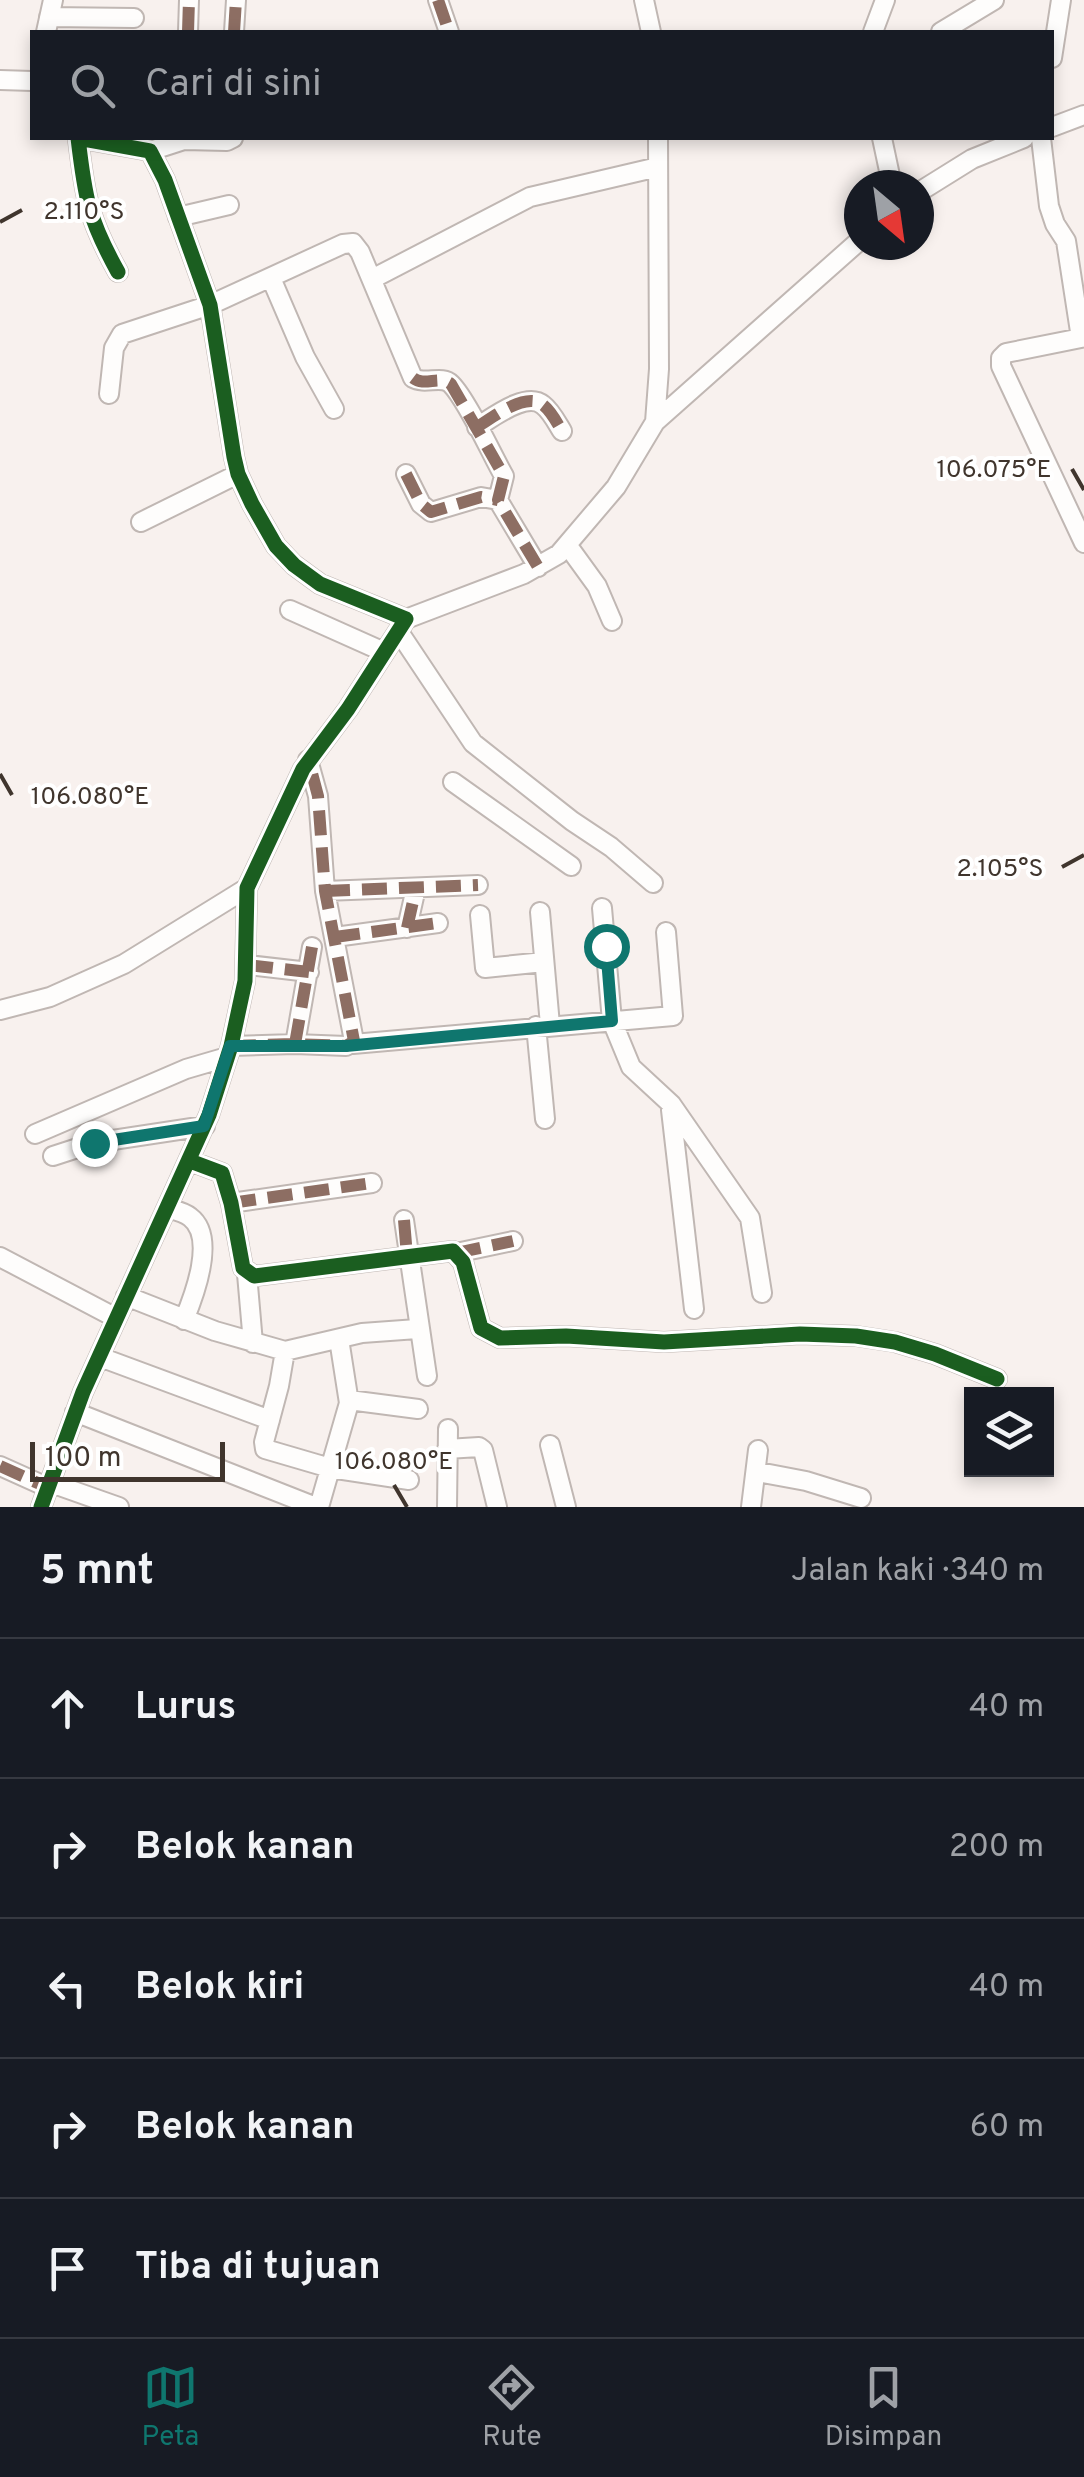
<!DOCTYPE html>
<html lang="id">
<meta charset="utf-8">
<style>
body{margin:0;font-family:Overpass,sans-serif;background:#20242c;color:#f1f3f6}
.controls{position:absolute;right:30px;bottom:30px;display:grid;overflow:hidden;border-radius:0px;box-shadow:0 5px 15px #0003}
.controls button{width:90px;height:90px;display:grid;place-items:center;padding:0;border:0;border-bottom:2px solid #363941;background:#171b24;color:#f1f3f6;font:50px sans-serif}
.compass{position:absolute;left:844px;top:170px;width:90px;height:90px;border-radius:50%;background:#171b24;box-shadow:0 5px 15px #0003;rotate:151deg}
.scale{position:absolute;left:30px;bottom:25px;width:195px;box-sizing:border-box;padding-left:10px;border:5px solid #40352d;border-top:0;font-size:28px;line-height:35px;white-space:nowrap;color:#40352d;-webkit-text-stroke:8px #fff;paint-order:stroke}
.stop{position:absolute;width:30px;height:30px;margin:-22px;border:8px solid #0f766e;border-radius:50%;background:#fff}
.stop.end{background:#0f766e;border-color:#fff;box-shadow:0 2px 10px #0008}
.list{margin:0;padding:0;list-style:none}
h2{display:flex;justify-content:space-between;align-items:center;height:130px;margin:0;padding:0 40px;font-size:42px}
h2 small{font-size:32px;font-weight:400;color:#9ea1a6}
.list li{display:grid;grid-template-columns:65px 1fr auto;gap:30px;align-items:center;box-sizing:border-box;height:140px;padding:0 40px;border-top:2px solid #363941}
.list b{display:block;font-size:38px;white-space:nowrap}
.list em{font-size:32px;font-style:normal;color:#9ea1a6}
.icon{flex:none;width:55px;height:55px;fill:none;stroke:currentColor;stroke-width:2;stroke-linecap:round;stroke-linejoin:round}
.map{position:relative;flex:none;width:1084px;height:1507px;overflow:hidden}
.search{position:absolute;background:#171b24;box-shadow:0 5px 15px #0003;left:30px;right:30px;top:30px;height:110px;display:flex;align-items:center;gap:25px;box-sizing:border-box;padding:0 35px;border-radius:0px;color:#9ea1a6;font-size:38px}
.sheet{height:830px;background:#171b24}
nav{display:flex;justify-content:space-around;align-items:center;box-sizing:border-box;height:140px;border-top:2px solid #363941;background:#171b24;font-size:28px;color:#9ea1a6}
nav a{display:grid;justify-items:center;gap:5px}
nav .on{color:#0f766e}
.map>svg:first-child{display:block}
</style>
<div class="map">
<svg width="1084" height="1507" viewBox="0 0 1084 1507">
<rect width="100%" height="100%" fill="#f8f1ee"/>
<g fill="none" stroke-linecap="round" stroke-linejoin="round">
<g stroke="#c0b7b3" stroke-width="22">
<path id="minor" d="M438 0 449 32
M644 0 651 32
M49 17 134 18
M46 32 53 0
M188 32 189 0
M234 32 236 0
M873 32 885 0
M941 32 994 0
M1052 58 1061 0
M0 80 32 81
M1052 127 1084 115
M882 138 892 185
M1041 138 1049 206 1055 224 1066 241 1081 338 1006 353 1001 358V366L1084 543
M150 151 184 140 227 141 233 138
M919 192 972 159 1024 138
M178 217 229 205
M271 278 305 357 334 409
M372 279 530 197 658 167
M109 394 114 348 122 334 210 305 343 244 353 243 360 252 413 378C425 385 442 375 451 384 467 400 492 455 504 476L498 500 538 567
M655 422 659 369 658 138
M477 427C492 418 526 391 543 405 551 411 557 423 562 431
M406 474 421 504 431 512 481 497 498 500
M141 522 238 474
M568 546 597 586 612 621
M290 610 384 652
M406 619 524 574 559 554 616 487 655 422 859 241
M399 632 473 743 572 821 611 847 653 883
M453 782 571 866
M325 891 478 885
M602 908 612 1021 631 1067 671 1104 750 1218 762 1293
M540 912 550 1025
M480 915 485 968 544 962
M407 928 416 888
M335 937 438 923
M248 965 309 972
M0 1010 50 997 124 964 247 888
M536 1026 545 1119
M295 1044 312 947
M353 1044 673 1016 666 932
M231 1046 295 1044 346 1046 354 1041 325 891 318 796 308 760
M671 1110 694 1309
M35 1134 186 1069 227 1057
M53 1156 93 1143 205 1126
M190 1161 222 1173 231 1203 243 1268 254 1276 453 1251 463 1262 481 1328 500 1338 566 1336 664 1342 800 1334 856 1336 895 1342 935 1354 997 1379
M231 1203 372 1183
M167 1208C174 1210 184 1212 190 1217 217 1237 194 1296 184 1320
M404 1220 427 1376
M456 1253 513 1241
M0 1257 116 1318
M247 1274 253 1343
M126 1296 215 1331 285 1351 362 1333 417 1329
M285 1351 279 1386 264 1442 265 1449 330 1468 409 1480
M100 1357 270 1420
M349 1400 418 1409
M75 1412 316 1507
M550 1445 566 1507
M447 1449 479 1447 483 1450 497 1507
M0 1466 49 1488
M758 1472 806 1481 861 1498
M51 1483 119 1507
M41 1507 83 1392 209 1115 231 1046 245 981 247 888 303 769 348 709 406 619 320 584 294 565 276 546 252 504 238 474 234 457 210 305 165 180 150 151 78 138C85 198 88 218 118 272
M319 1507 349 1403 339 1339
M447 1507 448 1429
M751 1507 758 1450"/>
</g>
<use href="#minor" stroke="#fefdfc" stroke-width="18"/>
<path stroke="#8d6e63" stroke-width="12" stroke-dasharray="25 12" stroke-linecap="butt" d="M438 0 449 32
M188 32 189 0
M234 32 236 0
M184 140V138
M413 378C425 387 439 375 451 384L504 476 498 500 538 567
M477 427C492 418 526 391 543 405 551 411 557 423 562 431
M406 474 421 504 431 512 481 497 498 500
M325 891 478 885
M407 928 416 888
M335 937 438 923
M248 965 309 972
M295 1044 312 947
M231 1046 295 1044 346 1046 354 1041 325 891 318 796 309 762
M231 1203 372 1183
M404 1220 407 1256
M456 1253 513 1241
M0 1466 49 1488"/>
<g stroke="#fff" stroke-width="21">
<path id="cycleway" d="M190 1161 222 1173 231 1203 243 1268 254 1276 453 1251 463 1262 481 1328 500 1338 566 1336 664 1342 800 1334 856 1336 895 1342 935 1354 997 1379
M41 1507 83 1392 209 1115 231 1046 245 981 247 888 303 769 348 709 406 619 320 584 294 565 276 546 252 504 238 474 234 457 210 305 165 180 150 151 78 138C85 198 88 218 118 272"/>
</g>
<use href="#cycleway" stroke="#1b5e20" stroke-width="15"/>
</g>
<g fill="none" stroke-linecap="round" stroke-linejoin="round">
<path stroke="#0f766e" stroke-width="12" d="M94 1143 204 1126 230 1046H346L612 1021 606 946"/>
</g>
<path fill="none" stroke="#40352d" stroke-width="4" d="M0 222 22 210M1072 469 1084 490M0 774 12 795M1062 867 1084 855M394 1485 407 1507"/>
<g font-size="25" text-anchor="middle" fill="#40352d" stroke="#fff" stroke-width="8" stroke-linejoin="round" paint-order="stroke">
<text x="84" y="219">2.110°S</text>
<text x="994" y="477">106.075°E</text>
<text x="90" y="804">106.080°E</text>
<text x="1000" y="876">2.105°S</text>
<text x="394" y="1469">106.080°E</text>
</g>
</svg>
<div class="controls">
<button><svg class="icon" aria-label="layers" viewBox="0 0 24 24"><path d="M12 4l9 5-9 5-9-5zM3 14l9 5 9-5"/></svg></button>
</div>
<svg class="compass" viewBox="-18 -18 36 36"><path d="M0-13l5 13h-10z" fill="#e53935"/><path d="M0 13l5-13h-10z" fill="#9ea1a6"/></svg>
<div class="scale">100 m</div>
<div class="stop" style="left:606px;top:946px"></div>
<div class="stop end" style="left:94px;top:1143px"></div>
<div class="search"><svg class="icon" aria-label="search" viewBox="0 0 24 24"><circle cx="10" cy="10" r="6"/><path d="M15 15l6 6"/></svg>Cari di sini</div>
</div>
<section class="sheet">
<h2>5 mnt<small>Jalan kaki · 340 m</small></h2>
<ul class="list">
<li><svg class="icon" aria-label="ahead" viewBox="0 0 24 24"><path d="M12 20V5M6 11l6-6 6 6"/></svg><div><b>Lurus</b></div><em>40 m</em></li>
<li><svg class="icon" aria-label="right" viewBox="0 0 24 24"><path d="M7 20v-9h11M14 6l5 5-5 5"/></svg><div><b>Belok kanan</b></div><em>200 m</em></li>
<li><svg class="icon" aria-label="left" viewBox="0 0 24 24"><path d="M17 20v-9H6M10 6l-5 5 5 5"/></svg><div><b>Belok kiri</b></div><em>40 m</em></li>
<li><svg class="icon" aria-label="right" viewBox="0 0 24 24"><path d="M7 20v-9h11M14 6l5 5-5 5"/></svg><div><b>Belok kanan</b></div><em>60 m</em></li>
<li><svg class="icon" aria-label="arrive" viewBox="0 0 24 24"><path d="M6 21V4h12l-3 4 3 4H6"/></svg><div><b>Tiba di tujuan</b></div></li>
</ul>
</section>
<nav>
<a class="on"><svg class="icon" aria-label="map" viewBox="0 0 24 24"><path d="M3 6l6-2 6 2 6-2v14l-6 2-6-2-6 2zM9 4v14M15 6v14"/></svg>Peta</a>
<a><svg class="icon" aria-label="directions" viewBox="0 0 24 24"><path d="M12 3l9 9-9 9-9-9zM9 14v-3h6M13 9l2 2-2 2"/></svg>Rute</a>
<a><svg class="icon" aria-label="saved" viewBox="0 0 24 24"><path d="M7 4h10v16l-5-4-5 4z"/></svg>Disimpan</a>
</nav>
